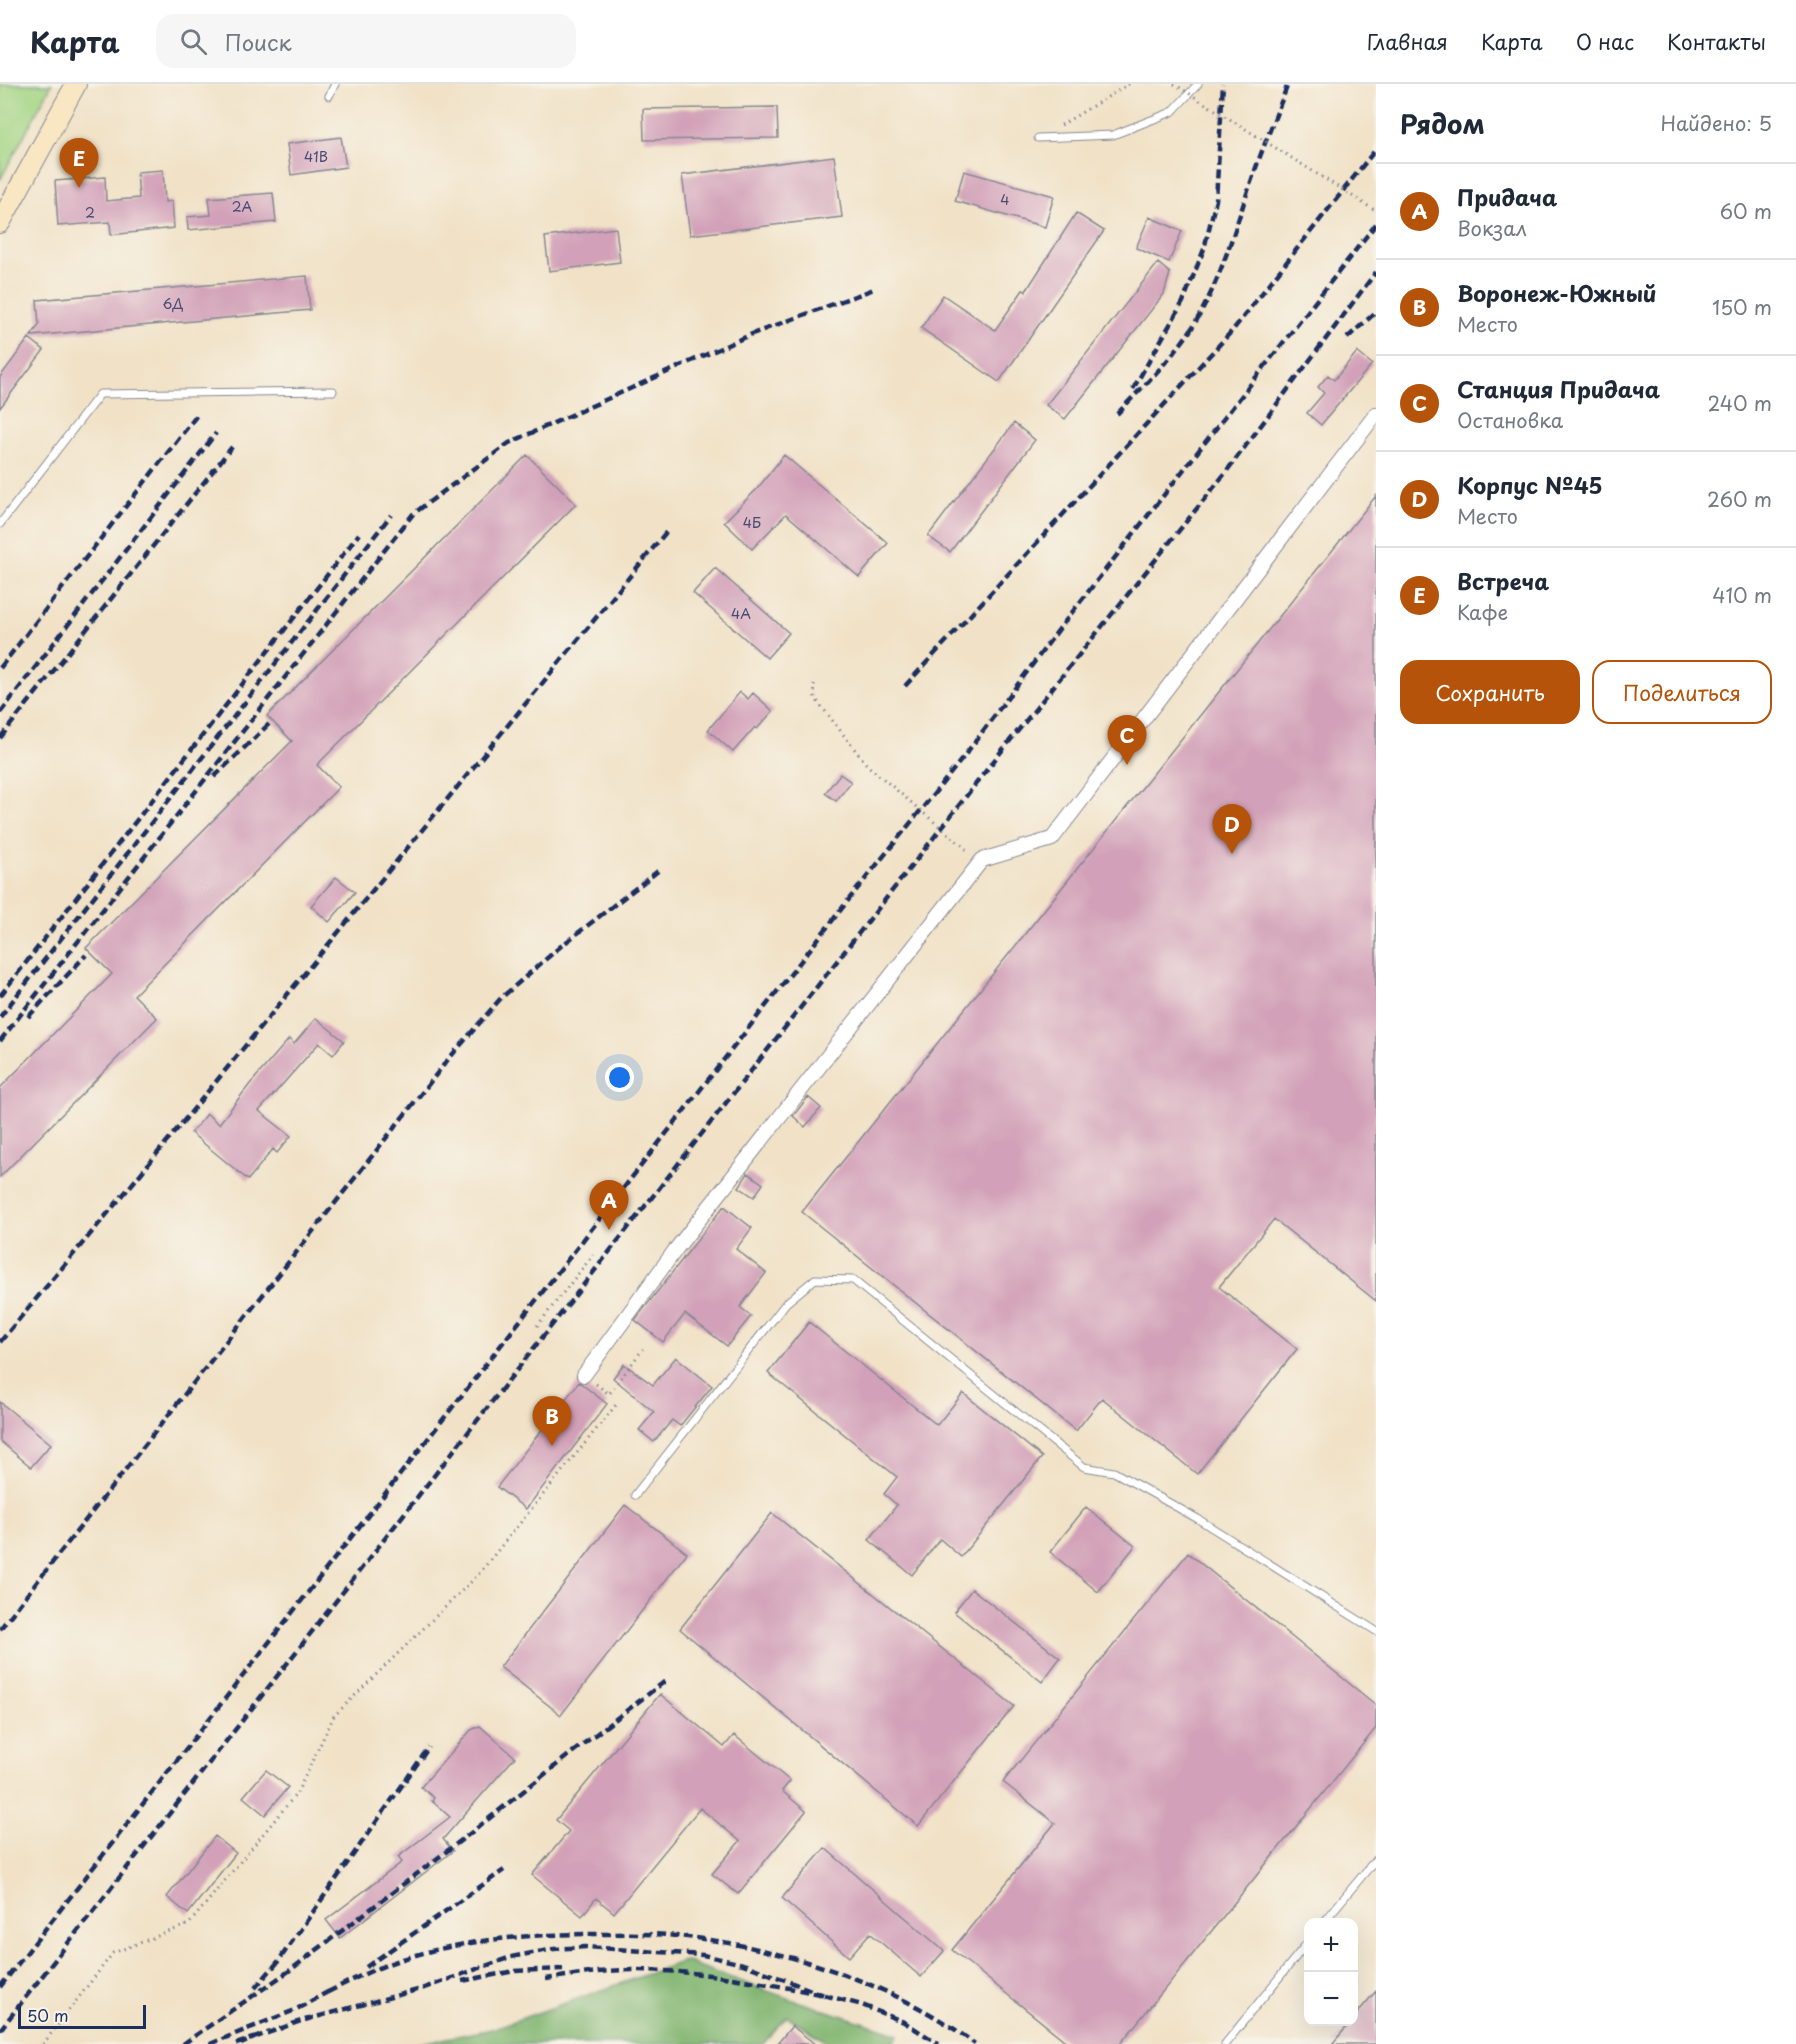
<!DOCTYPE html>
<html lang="ru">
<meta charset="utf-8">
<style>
body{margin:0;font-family:"Playpen Sans",sans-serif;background:#f6f6f7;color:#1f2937}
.controls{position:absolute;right:18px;bottom:18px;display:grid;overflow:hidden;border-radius:12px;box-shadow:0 6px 24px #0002}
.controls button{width:54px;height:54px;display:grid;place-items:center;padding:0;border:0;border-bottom:2px solid #e0e1e3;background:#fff;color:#1f2937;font:30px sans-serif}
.scale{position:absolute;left:18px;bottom:15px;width:128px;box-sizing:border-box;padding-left:6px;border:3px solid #1b2f5e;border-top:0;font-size:16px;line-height:21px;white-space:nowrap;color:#1b2f5e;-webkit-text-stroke:4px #f7f3e8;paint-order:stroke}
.you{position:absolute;left:620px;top:994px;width:21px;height:21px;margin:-15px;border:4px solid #fff;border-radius:50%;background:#1a73e8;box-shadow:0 0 0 9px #1a73e833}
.badge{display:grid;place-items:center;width:39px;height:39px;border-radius:50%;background:#b45309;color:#fff;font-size:20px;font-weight:700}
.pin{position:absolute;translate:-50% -50px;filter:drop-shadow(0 2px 3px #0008)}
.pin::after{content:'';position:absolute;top:32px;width:21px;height:18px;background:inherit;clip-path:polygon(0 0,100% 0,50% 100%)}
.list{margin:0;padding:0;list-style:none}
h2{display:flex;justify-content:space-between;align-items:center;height:78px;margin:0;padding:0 24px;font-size:26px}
h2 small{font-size:20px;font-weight:400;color:#747a83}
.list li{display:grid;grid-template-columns:39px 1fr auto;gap:18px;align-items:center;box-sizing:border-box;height:96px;padding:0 24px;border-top:2px solid #e0e1e3}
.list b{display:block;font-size:22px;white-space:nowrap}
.list p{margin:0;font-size:20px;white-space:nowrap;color:#747a83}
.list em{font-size:20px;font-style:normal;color:#747a83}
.actions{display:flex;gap:12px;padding:18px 24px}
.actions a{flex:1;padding:14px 0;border:2px solid #b45309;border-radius:18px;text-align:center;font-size:21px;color:#b45309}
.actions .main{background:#b45309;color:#fff}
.icon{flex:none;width:33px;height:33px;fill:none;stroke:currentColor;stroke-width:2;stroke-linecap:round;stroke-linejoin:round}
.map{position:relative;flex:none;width:1376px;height:1960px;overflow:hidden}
header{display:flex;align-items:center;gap:36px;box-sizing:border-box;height:84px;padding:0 30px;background:#fff;border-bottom:2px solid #e0e1e3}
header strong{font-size:28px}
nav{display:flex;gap:33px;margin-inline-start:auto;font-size:21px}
.search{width:420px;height:54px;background:#f6f6f7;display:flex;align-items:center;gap:15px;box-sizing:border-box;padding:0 21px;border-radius:18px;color:#747a83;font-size:22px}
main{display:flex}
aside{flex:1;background:#fff}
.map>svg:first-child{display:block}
</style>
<header>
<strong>Карта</strong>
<div class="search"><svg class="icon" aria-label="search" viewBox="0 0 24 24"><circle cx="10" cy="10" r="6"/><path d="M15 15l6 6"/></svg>Поиск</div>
<nav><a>Главная</a><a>Карта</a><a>О нас</a><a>Контакты</a></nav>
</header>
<main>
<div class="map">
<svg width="1376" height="1960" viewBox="0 0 1376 1960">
<rect width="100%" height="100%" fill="#f7f3e8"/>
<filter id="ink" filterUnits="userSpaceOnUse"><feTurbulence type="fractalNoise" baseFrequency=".0167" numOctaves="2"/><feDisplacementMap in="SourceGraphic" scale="12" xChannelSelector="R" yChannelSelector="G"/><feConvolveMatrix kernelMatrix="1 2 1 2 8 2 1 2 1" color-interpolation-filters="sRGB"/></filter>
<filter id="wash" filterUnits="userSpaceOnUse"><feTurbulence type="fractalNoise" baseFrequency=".008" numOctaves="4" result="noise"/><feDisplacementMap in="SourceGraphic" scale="24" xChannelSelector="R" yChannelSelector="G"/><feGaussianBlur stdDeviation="1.35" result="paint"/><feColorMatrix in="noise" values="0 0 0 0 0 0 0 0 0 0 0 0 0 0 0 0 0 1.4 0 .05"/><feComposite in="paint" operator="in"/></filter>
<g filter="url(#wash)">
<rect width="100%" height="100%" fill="#f1e2c7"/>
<path fill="#a3d483" stroke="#5f8270" stroke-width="1.5" d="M0 0H52L0 96Z"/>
<path fill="#82b671" stroke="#4e7268" stroke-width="1.5" d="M684 1877 784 1913 899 1950 892 1960H830L787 1932 763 1960H417L492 1945Z"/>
<g id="blocks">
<path fill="#d2a0b8" d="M777 23 778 54 644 56 643 25Z
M341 53 346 83 291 91 287 60Z
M834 72 842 133 690 151 682 91Z
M163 86 165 118 172 117 174 144 111 151 110 138 58 142 55 97 105 93 106 117 139 114 137 88Z
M964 87 1054 112 1045 143 955 117Z
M273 109 276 138 188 146 187 133 211 131 209 114Z
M1076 129 1104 147 999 298 921 244 943 211 995 246 1023 206 1026 207Z
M1149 133 1182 147 1169 178 1136 164Z
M616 144 620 178 549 187 545 153Z
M1158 179 1170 189 1164 210 1065 335 1046 321Z
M307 192 310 226 31 252 39 241 37 216Z
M29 254 44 266 0 324V293Z
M1357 268 1372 280 1321 341 1307 329 1324 309 1318 303 1328 291 1334 296Z
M1014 339 1035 356 950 468 928 452Z
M527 371 576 420 317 681 339 703 134 911 157 934 0 1093V1004L112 890 86 864 292 657 267 632Z
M784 371 888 459 859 493 786 430 752 465 724 438 757 405Z
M1376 412V1217L1274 1135 1219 1203 1297 1265 1197 1390 1102 1314 1076 1347 802 1128Z
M715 484 789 549 767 574 693 509Z
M740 608 748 615 753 609 773 627 757 645 755 643 733 668 708 646Z
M840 690 851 698 836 717 825 709Z
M336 793 355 808 329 838 311 822Z
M316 934 344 957 333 971 319 959 259 1027 291 1052 277 1069 273 1065 248 1096 191 1049 207 1030 219 1040 250 1000 289 955 294 960Z
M808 1013 821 1024 805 1043 793 1032Z
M748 1089 763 1100 754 1113 739 1103Z
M724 1122 752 1144 736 1165 766 1189 740 1223 751 1232 727 1262 685 1230 663 1258 635 1236Z
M809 1238 937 1341 963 1309 1042 1373 961 1473 940 1455 912 1491 869 1456 897 1421 884 1410 897 1393 768 1289Z
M676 1273 712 1302 680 1342 672 1336 654 1358 639 1346 654 1328 613 1294 624 1280 653 1301Z
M579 1298 607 1320 526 1425 497 1403Z
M0 1318 51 1360 31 1383 0 1357Z
M625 1421 687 1469 561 1631 500 1583Z
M1086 1423 1135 1462 1098 1508 1050 1468Z
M772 1429 1014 1622 918 1742 680 1545Z
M1188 1469 1376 1621V1644L1120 1960H1069L952 1866 1055 1739 1003 1698Z
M972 1505 1060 1574 1042 1598 954 1528Z
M660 1610 724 1663 734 1651 790 1697 782 1707 806 1727 738 1810 712 1790 740 1757 700 1724 614 1829 596 1814 582 1832 532 1791 569 1747 556 1736Z
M480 1642 515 1673 443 1755 453 1767 340 1854 326 1836 402 1778 398 1773 450 1733 432 1717 434 1714 421 1703 471 1646Z
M266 1686 288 1703 265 1731 243 1713Z
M215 1752 236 1769 188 1830 167 1813Z
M825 1764 944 1867 921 1893 870 1849 849 1873 782 1814Z
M1376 1907V1960H1332L1351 1938H1353V1934Z
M792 1942 815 1960H777Z"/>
</g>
</g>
<g filter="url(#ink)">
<use href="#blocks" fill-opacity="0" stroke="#868892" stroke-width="1.5"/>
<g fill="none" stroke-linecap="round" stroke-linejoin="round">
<g stroke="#868892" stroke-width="9">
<path id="service" d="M329 12 335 0
M1038 54 1113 51 1172 28 1198 0
M0 440 100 310 333 307
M635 1411 786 1219 815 1195 853 1196 1084 1383 1114 1388 1198 1435 1376 1547
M1324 1838 1376 1775
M1225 1960 1308 1858"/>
</g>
<g stroke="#868892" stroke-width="16">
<path id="minor" d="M584 1291 676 1165 982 776 1052 755 1376 330"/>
</g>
<g stroke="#868892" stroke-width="22">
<path id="secondary" d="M0 139 76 0"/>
</g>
<path stroke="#868892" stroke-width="3" stroke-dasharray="1.5 4.5" stroke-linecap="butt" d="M1061 41 1129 0
M814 600 815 614 867 681 966 765 970 766
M537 1242 593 1171
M596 1300 609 1310 643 1265
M43 1960 113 1869 189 1840 297 1709 334 1632 477 1492 616 1321"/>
<use href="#service" stroke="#fff" stroke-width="7"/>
<use href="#minor" stroke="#fff" stroke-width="14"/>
<use href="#secondary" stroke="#f9e7c3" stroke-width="20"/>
<path stroke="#1b2f5e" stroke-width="4.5" stroke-dasharray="9 4.5" stroke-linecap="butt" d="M1347 254 1376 228
M1133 305 1183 218 1204 165 1216 116 1223 0
M1117 330C1142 303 1169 278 1190 247 1220 201 1234 146 1252 95 1263 63 1276 31 1288 0
M0 584 197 331
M905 602 1232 247 1376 65
M0 629 216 349
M0 654 232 363
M214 693 269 640
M0 912 359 450
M0 933 391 431
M28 933 86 871
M0 957 413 430 509 359 752 250 874 205
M0 1258 128 1105 667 447
M0 1545 446 978 501 914 561 862 658 787
M366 1883 504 1786
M462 1897 515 1887 563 1885
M0 1903 850 814 962 675 1059 545 1376 140
M255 1904 277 1879 429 1663
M328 1908C352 1896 377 1883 403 1875 465 1855 532 1850 596 1850 623 1850 651 1849 678 1852 775 1861 898 1900 975 1960
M824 1911 862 1921 904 1938 939 1960
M0 1946 996 674 1223 392 1376 188
M254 1954 301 1937 421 1905 511 1873 554 1865 586 1863 703 1871 743 1880 824 1911C761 1898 697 1886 633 1886 604 1886 574 1891 546 1895
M183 1960 289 1887 472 1748 574 1667 668 1595
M210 1960 295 1926 333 1905
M236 1960 254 1954 241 1960"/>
<path stroke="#868892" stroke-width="3" stroke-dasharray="1.5 4.5" stroke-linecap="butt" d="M1174 0 1376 127"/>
</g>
</g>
<g text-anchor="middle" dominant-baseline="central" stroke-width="6" stroke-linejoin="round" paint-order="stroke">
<g font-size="14" fill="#494b74">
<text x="316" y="72">41В</text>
<text x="1005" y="115">4</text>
<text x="242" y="122">2А</text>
<text x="90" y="128">2</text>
<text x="173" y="219">6Д</text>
<text x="752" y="438">4Б</text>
<text x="741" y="529">4А</text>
</g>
</g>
</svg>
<div class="controls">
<button>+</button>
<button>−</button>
</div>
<div class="scale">50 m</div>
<div class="you"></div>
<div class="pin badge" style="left:609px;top:1146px">A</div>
<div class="pin badge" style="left:552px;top:1362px">B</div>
<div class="pin badge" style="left:1127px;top:681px">C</div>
<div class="pin badge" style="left:1232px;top:770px">D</div>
<div class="pin badge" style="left:79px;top:104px">E</div>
</div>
<aside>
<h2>Рядом<small>Найдено: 5</small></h2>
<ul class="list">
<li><span class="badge">A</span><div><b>Придача</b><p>Вокзал</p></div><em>60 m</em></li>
<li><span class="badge">B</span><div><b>Воронеж-Южный</b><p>Место</p></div><em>150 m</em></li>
<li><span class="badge">C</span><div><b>Станция Придача</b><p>Остановка</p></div><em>240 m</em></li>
<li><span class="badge">D</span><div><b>Корпус №45</b><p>Место</p></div><em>260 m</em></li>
<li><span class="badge">E</span><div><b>Встреча</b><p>Кафе</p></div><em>410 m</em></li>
</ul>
<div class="actions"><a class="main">Сохранить</a><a>Поделиться</a></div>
</aside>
</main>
